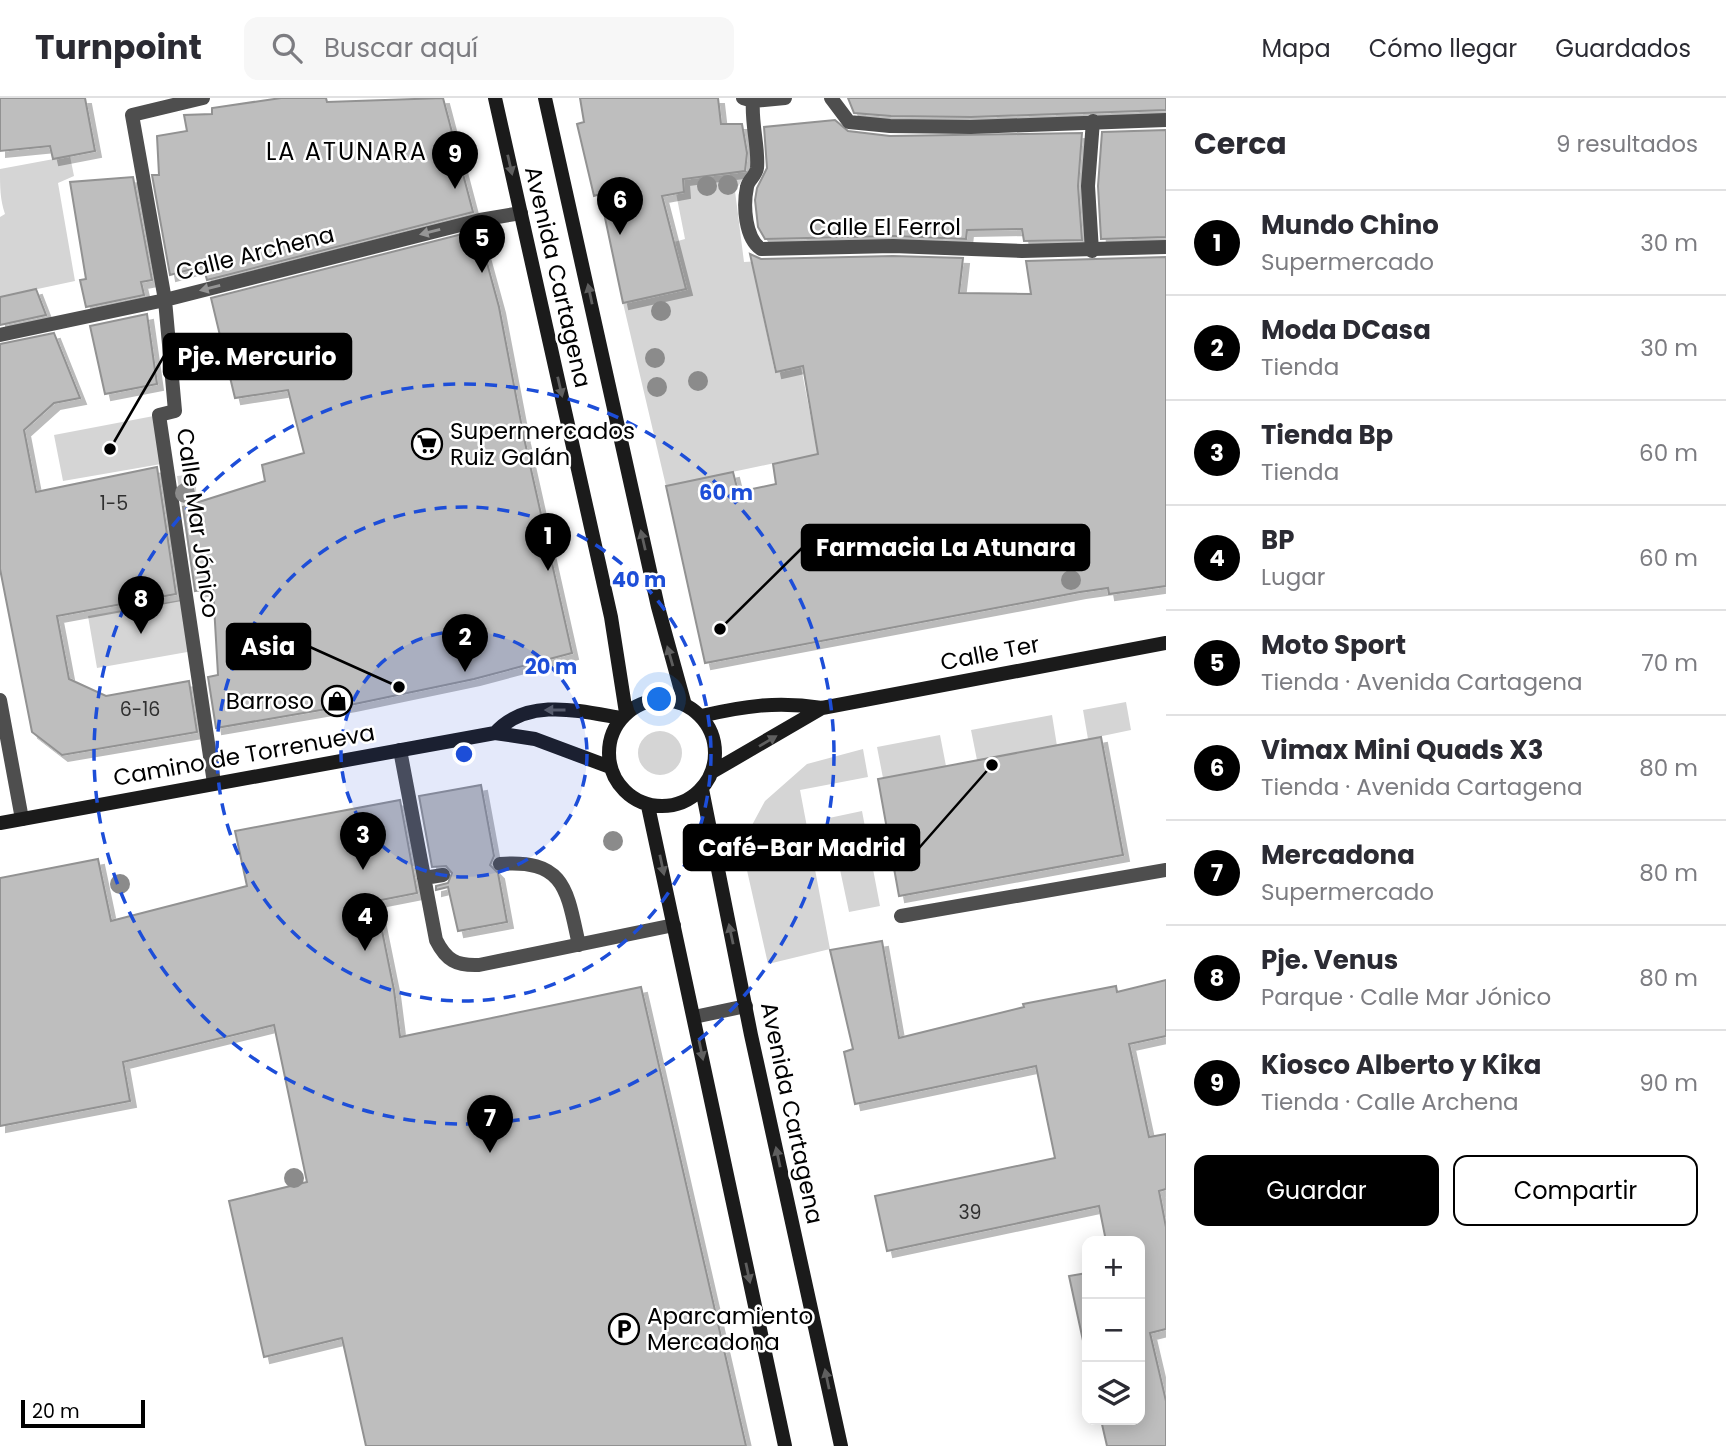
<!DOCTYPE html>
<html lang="es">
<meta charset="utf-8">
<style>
body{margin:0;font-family:Poppins,sans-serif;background:#f7f7f7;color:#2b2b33}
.controls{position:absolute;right:21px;bottom:21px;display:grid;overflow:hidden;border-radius:14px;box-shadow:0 4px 18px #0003}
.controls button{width:63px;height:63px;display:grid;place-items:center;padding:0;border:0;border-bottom:2px solid #e1e1e2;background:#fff;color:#2b2b33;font:35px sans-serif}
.scale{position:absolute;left:21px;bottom:18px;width:124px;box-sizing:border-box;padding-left:7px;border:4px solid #000;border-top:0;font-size:19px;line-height:24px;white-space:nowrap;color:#000;-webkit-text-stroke:5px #fff;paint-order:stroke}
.you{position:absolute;left:660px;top:602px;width:24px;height:24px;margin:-18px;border:5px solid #fff;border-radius:50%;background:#1a73e8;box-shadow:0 0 0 10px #1a73e833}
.badge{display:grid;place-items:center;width:46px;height:46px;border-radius:50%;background:#000;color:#fff;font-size:23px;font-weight:700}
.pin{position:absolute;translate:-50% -58px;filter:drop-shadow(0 2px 4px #0008)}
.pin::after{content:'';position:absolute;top:37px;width:24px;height:21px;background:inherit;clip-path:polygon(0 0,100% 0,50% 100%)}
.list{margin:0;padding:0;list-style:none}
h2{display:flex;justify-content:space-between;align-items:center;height:91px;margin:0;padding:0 28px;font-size:30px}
h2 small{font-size:23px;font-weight:400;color:#7c7c81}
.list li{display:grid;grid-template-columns:46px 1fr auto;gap:21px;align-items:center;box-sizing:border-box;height:105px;padding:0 28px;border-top:2px solid #e1e1e2}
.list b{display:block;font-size:26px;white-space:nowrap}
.list p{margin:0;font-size:23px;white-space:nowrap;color:#7c7c81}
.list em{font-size:23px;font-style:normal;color:#7c7c81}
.actions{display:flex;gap:14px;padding:21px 28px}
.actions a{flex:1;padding:16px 0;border:2px solid #000;border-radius:14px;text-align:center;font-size:24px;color:#000}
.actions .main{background:#000;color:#fff}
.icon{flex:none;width:38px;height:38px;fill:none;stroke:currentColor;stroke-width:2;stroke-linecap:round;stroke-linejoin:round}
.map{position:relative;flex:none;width:1166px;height:1348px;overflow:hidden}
header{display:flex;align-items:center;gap:42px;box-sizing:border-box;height:98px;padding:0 35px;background:#fff;border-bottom:2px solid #e1e1e2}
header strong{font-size:33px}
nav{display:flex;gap:38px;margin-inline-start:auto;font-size:24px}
.search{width:490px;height:63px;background:#f7f7f7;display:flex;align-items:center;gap:18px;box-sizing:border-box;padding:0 24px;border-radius:14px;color:#7c7c81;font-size:26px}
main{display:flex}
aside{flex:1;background:#fff}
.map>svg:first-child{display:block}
</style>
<header>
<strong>Turnpoint</strong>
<div class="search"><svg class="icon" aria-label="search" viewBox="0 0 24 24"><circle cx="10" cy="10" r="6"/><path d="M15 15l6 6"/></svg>Buscar aquí</div>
<nav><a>Mapa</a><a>Cómo llegar</a><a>Guardados</a></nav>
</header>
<main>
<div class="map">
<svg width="1166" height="1348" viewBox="0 0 1166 1348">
<defs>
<filter id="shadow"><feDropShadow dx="6" dy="6" stdDeviation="0" flood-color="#0004"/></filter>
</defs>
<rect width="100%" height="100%" fill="#fff"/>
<path fill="#d5d5d5" d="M70 58 74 78 58 85 75 183 0 199V119L5 116C0 101 0 89 0 71Z
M748 73 735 93 744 164 761 163 759 199 775 274 801 269 818 356 666 388 623 205 686 191 674 144 685 141 676 95 684 94 683 81Z
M159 317 167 365 63 383 54 337Z
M195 376 203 488 194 489 177 378Z
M186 501 193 553 97 570 88 518Z
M1126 604 1131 632 1088 641 1083 612Z
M1052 617 1057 648 977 662 971 632Z
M638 655a22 22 0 1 1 44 0a22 22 0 1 1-44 0Z
M940 637 946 668 883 680 877 649Z
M863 651 868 679 800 692 830 851 768 866 744 759 751 729 765 703 807 666Z
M862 713 880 808 849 814 829 720Z"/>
<path fill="#bebebe" stroke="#929292" stroke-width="2" filter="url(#shadow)" d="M0 0H85L95 53 53 61 50 48 0 53Z
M281 0H326L327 4 443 0 473 114 207 182 203 168 170 177 152 77H159L157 38 187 33 184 17 212 16V10Z
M580 0H718L721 26H742L747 55 745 73 683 81 684 94 662 98 686 191 623 205 600 96 594 98 577 26 584 24Z
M848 0H1166V12L971 19 891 18 854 15Z
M835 22 848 33 890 38 1082 35 1078 88 1082 142 1024 143 1022 131 967 132 966 141 893 138 765 141 758 129 755 102 757 90 767 70 764 29Z
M1166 32V139L1101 141 1098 88 1102 34Z
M133 79 152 182 141 184 144 197 86 209 80 182 86 181 70 84Z
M478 132 499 209 524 340 572 555 474 581 350 607 216 630 208 579 218 577 213 490 195 493 183 409 265 383 262 367 304 355 288 292 235 300 211 200Z
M750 156 761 161 893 158 963 160 959 195 1031 196 1026 163 1166 159V488L1109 496 1108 490 1080 494 705 565 666 388 733 374 738 394 776 386 773 366 818 356 803 268 776 274Z
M36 191 46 217 0 227V199Z
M147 216 157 286 105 296 90 228Z
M54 235 80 300 54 305 24 332 36 394 157 369 176 496 57 518 69 581 106 598 189 583 197 634 62 657 32 634 0 471V246Z
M1101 639 1123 757 899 798 878 681Z
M481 687 494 758 490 767 498 775 507 824 458 833 448 789 436 792V788L448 785 452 775 446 768 432 769 419 698Z
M400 702 417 795 376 803 394 892 400 939 641 889 746 1348H366L342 1240 264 1259 229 1103 307 1084 274 927 123 964 130 1003 0 1028V780L98 761 111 823 247 788 235 733Z
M882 843 899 940 1024 909 1023 906 1116 888 1117 894 1166 882V938L1129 946 1149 1039 1166 1036V1091L1159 1093 1166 1129V1231L1150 1235 1166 1303V1348H1107L1101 1322H1140V1143H1106L1099 1108 887 1153 875 1098 1055 1060 1036 968 855 1006 844 954 853 951 830 852Z
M1087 1175V1261L1069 1178Z"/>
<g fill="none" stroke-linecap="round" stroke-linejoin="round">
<path stroke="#4e4e4e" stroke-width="14" d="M831 0 849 24 890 28 971 29 1166 22
M1092 153 1088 88 1093 23
M400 652 436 842C446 862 456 868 479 867L674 827
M500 766C566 761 567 793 579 847
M424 780 443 777
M694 919 746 908"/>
<path stroke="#4e4e4e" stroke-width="14" d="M203 0 132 17 165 202 175 313 159 317 214 685
M743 0 753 3 785 0
M753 3C751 25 759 50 757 70 756 78 748 82 747 89 743 108 745 140 761 151L893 148 1022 153 1166 149
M0 237 165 202 480 122 521 115
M0 602 22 721
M901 818 1166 772"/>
<path stroke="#1b1b1b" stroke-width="14" d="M495 0 611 519 626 615
M545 0 658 509 685 607
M609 655a53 53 0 1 1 106 0a53 53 0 1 1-106 0Z
M701 618C744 608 777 603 822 610L1166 545
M495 635C527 599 580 613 621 620
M712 674 822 610
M702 691 751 937 841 1348
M648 708 785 1348
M0 725 495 635 535 641 610 669"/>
</g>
<g fill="#8b8b8b">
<circle cx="728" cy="87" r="10"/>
<circle cx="707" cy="88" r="10"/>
<circle cx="661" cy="213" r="10"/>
<circle cx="655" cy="260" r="10"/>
<circle cx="698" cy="283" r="10"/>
<circle cx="657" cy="289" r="10"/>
<circle cx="185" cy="395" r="10"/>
<circle cx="1071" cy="482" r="10"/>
<circle cx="613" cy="743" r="10"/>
<circle cx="120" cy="786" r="10"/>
<circle cx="294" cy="1080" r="10"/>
</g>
<defs><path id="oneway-solid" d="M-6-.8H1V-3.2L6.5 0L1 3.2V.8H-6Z" transform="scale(1.75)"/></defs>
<g fill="#5f5f5f">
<use href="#oneway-solid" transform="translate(510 67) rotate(77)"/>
<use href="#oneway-solid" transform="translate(590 196) rotate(-102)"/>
<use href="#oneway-solid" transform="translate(560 289) rotate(77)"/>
<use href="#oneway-solid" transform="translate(643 442) rotate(-103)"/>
<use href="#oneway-solid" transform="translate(670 558) rotate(-106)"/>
<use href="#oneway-solid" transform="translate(555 612) rotate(-180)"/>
<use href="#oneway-solid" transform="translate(768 643) rotate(-31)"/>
<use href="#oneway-solid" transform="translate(662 767) rotate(78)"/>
<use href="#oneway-solid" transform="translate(731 836) rotate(-102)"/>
<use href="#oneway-solid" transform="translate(701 952) rotate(78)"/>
<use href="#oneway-solid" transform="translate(778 1059) rotate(-102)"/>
<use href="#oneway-solid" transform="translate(748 1175) rotate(78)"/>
<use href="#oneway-solid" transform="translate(827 1281) rotate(-102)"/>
</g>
<g fill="#959595">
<use href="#oneway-solid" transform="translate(430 134) rotate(166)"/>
<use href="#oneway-solid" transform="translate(210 190) rotate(166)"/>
</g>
<circle cx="464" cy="656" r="123" fill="#1d4ed8" fill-opacity=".12"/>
<g fill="none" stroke="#1d4ed8" stroke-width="3.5" stroke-dasharray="12 9">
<circle cx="464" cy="656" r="123"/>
<circle cx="464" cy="656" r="247"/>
<circle cx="464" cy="656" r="370"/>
</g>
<defs>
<g id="supermarket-ring" transform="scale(1.575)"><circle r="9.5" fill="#fff" stroke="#000" stroke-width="1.5"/><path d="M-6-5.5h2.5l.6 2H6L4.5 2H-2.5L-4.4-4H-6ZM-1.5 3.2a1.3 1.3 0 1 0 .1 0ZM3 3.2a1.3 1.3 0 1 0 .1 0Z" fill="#000"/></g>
<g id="shop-ring" transform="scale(1.575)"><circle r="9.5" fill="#fff" stroke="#000" stroke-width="1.5"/><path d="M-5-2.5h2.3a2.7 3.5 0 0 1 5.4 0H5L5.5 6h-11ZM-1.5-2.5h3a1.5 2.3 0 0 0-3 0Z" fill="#000"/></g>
<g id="parking-ring" transform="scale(1.575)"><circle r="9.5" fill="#fff" stroke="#000" stroke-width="1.5"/><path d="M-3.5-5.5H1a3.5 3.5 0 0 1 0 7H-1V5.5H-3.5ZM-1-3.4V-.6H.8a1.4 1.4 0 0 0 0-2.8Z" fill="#000"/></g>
</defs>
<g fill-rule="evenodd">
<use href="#supermarket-ring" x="427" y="346"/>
<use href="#shop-ring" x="337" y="603"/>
<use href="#parking-ring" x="624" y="1231"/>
</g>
<g text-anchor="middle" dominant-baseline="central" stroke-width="5" stroke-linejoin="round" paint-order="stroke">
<g font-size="19" fill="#303030">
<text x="114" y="405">1-5</text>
<text x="140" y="611">6-16</text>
<text x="970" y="1114">39</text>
</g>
<g font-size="23" fill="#000" stroke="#fff">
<text x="885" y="129">Calle El Ferrol</text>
<text transform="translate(255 155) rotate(-14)">Calle Archena</text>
<text transform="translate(558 179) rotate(77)">Avenida Cartagena</text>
<text transform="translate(198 425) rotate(82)">Calle Mar Jónico</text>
<text transform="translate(990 555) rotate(-11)">Calle Ter</text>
<text transform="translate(244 657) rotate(-10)">Camino de Torrenueva</text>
<text transform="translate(792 1015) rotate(78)">Avenida Cartagena</text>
</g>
<g font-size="23" fill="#000" stroke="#fff" text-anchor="start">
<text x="450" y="333">Supermercados<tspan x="450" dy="26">Ruiz Galán</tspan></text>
<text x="314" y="603" text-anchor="end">Barroso</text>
<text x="647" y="1218">Aparcamiento<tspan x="647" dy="26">Mercadona</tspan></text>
</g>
<g font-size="24" letter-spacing="2" fill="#000" stroke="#fff">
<text x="347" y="53">LA ATUNARA</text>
</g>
</g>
<circle cx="464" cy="656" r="10" fill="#1d4ed8" stroke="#fff" stroke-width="3.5"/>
<g font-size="21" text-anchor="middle" font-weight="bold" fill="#1d4ed8" stroke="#fff" stroke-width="5" stroke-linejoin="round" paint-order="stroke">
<text x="726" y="402">60 m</text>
<text x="639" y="489">40 m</text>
<text x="551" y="576">20 m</text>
</g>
<path fill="none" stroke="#000" stroke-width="2.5" d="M110 351L164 258M720 531L802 450M399 589L310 549M992 667L919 750"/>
<g fill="#000" stroke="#fff" stroke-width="2.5">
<circle cx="110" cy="351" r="7"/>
<circle cx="720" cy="531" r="7"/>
<circle cx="399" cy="589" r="7"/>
<circle cx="992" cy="667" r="7"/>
</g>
<g fill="#000" stroke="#000" stroke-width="2.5">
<rect x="164" y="236" width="187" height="45" rx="7"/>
<rect x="802" y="427" width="287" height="45" rx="7"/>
<rect x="227" y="526" width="83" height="45" rx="7"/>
<rect x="684" y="727" width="235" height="45" rx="7"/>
</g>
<g font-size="24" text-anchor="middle" font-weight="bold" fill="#fff">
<text x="257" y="267">Pje. Mercurio</text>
<text x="946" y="458">Farmacia La Atunara</text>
<text x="268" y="557">Asia</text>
<text x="802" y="758">Café-Bar Madrid</text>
</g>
</svg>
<div class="controls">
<button>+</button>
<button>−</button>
<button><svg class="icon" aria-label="layers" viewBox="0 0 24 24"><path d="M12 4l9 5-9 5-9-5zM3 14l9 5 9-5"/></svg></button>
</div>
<div class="scale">20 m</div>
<div class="you"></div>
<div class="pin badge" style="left:548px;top:473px">1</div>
<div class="pin badge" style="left:465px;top:574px">2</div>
<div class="pin badge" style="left:363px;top:772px">3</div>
<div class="pin badge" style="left:365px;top:853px">4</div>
<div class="pin badge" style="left:482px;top:175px">5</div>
<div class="pin badge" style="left:620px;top:137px">6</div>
<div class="pin badge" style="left:490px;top:1055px">7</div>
<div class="pin badge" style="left:141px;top:536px">8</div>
<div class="pin badge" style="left:455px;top:91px">9</div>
</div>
<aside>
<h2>Cerca<small>9 resultados</small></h2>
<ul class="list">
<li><span class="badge">1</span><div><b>Mundo Chino</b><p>Supermercado</p></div><em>30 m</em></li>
<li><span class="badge">2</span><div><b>Moda DCasa</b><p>Tienda</p></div><em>30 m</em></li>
<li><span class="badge">3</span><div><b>Tienda Bp</b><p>Tienda</p></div><em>60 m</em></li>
<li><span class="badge">4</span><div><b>BP</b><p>Lugar</p></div><em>60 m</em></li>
<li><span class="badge">5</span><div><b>Moto Sport</b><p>Tienda · Avenida Cartagena</p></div><em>70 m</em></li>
<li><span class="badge">6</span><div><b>Vimax Mini Quads X3</b><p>Tienda · Avenida Cartagena</p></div><em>80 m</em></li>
<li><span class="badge">7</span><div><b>Mercadona</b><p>Supermercado</p></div><em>80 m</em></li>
<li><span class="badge">8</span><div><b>Pje. Venus</b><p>Parque · Calle Mar Jónico</p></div><em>80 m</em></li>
<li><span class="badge">9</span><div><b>Kiosco Alberto y Kika</b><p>Tienda · Calle Archena</p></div><em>90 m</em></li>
</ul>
<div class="actions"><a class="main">Guardar</a><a>Compartir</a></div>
</aside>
</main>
